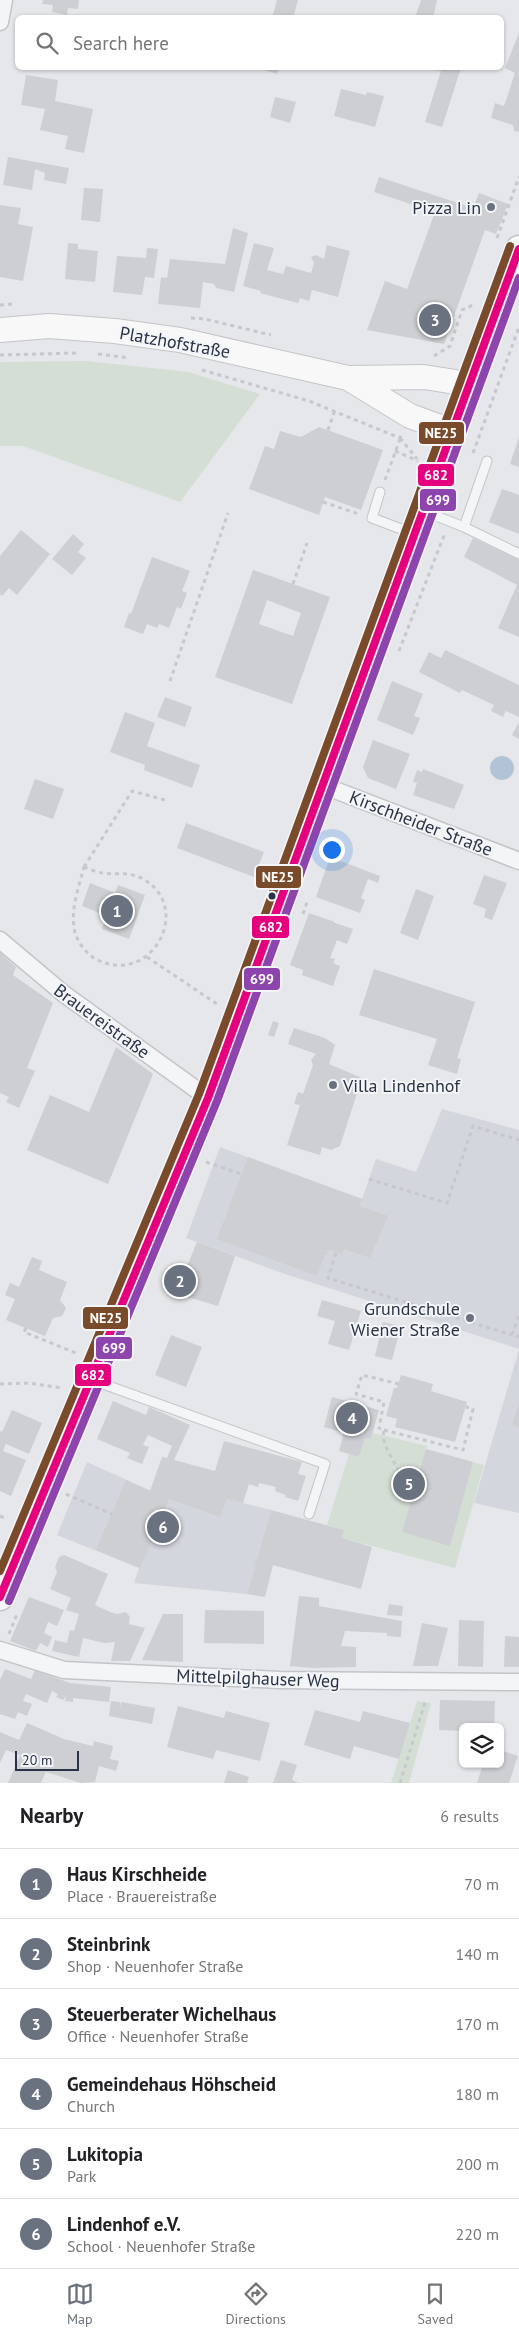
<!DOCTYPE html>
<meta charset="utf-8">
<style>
body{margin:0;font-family:"PT Sans",sans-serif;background:#f2f2f2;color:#202124}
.controls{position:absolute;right:15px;bottom:15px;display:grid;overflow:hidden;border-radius:8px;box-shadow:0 1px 4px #0004}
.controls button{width:45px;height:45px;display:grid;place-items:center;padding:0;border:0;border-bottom:1px solid #e0e0e0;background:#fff;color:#202124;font:25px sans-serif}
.scale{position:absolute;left:15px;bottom:12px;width:64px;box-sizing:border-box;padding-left:5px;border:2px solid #2a3345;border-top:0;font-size:14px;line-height:18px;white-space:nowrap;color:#2a3345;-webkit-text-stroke:4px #f3f5f9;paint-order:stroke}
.you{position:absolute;left:331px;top:849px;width:18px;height:18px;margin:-12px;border:4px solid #fff;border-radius:50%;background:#1a73e8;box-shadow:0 0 0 8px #1a73e833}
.badge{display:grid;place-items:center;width:32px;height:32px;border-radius:50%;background:#6b727f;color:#fff;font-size:16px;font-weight:700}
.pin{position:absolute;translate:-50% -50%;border:2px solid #fff;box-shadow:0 1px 5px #0006}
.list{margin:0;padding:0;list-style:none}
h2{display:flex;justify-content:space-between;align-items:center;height:65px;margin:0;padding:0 20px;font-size:21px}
h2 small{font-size:16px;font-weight:400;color:#757577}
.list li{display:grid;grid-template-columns:32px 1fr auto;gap:15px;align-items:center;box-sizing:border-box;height:70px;padding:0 20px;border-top:1px solid #e0e0e0}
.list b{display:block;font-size:19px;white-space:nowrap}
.list p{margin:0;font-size:16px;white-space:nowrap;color:#757577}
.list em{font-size:16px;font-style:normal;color:#757577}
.icon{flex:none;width:28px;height:28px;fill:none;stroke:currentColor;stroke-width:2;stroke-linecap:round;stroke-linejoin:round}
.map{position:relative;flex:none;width:519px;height:1783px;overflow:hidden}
.search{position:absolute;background:#fff;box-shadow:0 1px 4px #0004;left:15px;right:15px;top:15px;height:55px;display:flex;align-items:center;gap:12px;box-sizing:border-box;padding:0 18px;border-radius:8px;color:#757577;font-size:19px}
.sheet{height:485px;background:#fff}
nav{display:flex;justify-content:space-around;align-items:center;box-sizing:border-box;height:70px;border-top:1px solid #e0e0e0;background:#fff;font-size:14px;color:#757577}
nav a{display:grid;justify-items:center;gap:2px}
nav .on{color:#6b727f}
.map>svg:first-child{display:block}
</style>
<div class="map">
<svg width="519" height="1783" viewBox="0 0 519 1783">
<rect width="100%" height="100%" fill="#e5e7ea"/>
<path fill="#d3d6dd" d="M442 1109 519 1130V1513L474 1503 519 1349 285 1274 186 1238 220 1147 362 1199 376 1159 416 1172Z
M87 1462 169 1499 219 1518 227 1499 271 1510 247 1594 134 1583 139 1568 57 1535Z"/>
<path fill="#d5ded5" d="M86 361 188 372 260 394 180 502 23 446H0V362Z
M373 1433 427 1446 426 1449 484 1465 455 1568 342 1538 344 1530 327 1525 349 1454 359 1457 365 1438 371 1439Z
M417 1701 431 1703 409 1783H391Z"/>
<path fill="#b3c3d6" d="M490 768a12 12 0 1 1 24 0a12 12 0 1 1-24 0Z"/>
<path fill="#cdcfd3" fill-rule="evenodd" d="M43 0H79L78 9 68 8 67 15 52 12 53 5 42 4Z
M277 0H298L293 18H272Z
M421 0H437L433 18H415Z
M519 33V132L514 131 513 125 491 118 495 103 504 106 515 73 505 68Z
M258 68H279L277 74Z
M429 68H461L442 127 425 122 441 71Z
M26 75 58 80 55 101 93 109 84 153 65 149 68 136 40 130 45 109 21 105Z
M341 89 366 95 367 92 384 96 375 127 334 116Z
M275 97 296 102 290 123 270 117Z
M8 157 69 168 66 184 44 180 45 173 35 169 32 190 3 185Z
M379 177 473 208 479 193 508 204 496 234 485 230 444 344 367 330 385 281 407 289 435 212 374 192Z
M84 188 103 189 100 222 81 220Z
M0 205 21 208 18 224 33 227 23 281 0 277Z
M233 228 248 233 234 292 216 288 214 284 203 282 200 308 158 304 161 277 167 278 170 259 225 264Z
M68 243 78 244V249L98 251 95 282 65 279Z
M254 243 274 248 267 270 283 274 286 266 311 273 314 263 311 257 316 255 324 259 327 245 350 251 338 297 312 290 309 301 300 298 298 303 260 293 261 291 243 286Z
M147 248 158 249 154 278 145 277 142 295 113 292 117 256 146 258Z
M319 427 383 450 361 510 325 497 319 515 249 489 265 446 274 449 280 431 301 437Z
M519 437V467L510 464Z
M502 489 519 495V534L489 522Z
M21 530 50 554 17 595 9 588 2 596 0 594V556Z
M73 534 84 544 78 552 86 558 72 575 52 559Z
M473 538 519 560V637L498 628 517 585 464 557Z
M152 557 190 571 182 591 187 593 181 609 177 607 169 628 159 624 157 628 147 624 143 634 124 627 129 613 131 614Z
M253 570 330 597 292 704 215 677ZM267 600 301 613 293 636 259 624Z
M445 650 519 685V717L506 711 503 717 491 711 494 705 462 690 460 693 419 672 429 652 441 658Z
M392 681 423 694 414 716 420 718 413 735 377 720Z
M165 697 192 707 185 727 157 717Z
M125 712 155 723 147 746 200 765 192 788 144 770 145 765 110 752Z
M519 722V739L512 735Z
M373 740 410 754 396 789 368 778 363 767Z
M423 769 464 785 454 809 413 795 417 783 413 782 417 770 422 772Z
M35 779 64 789 53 819 24 809Z
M186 823 264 852 254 877 177 848Z
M330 857 380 876 378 883 368 879 361 898 365 900 360 913 316 897Z
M484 875 507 883 492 920 484 917 486 909 473 904Z
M90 883 115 893 118 885 145 895 129 939 102 929 107 916 82 906Z
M416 889 434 896 418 940 400 933Z
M309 913 332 921V920L335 923 353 929 347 944 337 940 330 958 335 959 333 963 340 966 333 986 302 975 303 970 290 965Z
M0 953 16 967 13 975 53 1003 27 1068 35 1071 19 1108 6 1102 9 1097 0 1093Z
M374 969 475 1002 457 1058 461 1059 457 1074 428 1065 437 1039 359 1015Z
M273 1021 279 1023 274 1037 268 1035Z
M294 1028 325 1038 335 1045 329 1064 362 1078 340 1146 331 1150 322 1147 320 1155 287 1145 300 1105 294 1104 298 1092 303 1094 313 1065 311 1060 316 1054 288 1044Z
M116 1047 153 1074 108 1184 27 1150 50 1095 89 1112Z
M248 1157 362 1199 359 1206 388 1216 370 1258 344 1249 342 1254 327 1249 328 1255 325 1254 317 1276 217 1239Z
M197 1242 235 1256 218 1306 191 1298H179L169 1289 168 1280 171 1273 180 1267 187 1266Z
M32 1257 42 1261 39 1270 67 1282 60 1300 66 1308 62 1316 53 1318 45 1336 6 1320 15 1299 5 1295 10 1283 19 1287Z
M322 1300 361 1311 349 1350 328 1344 335 1321 317 1316Z
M383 1322 401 1326 392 1360 375 1356Z
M171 1335 202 1347 186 1387 155 1375Z
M401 1375 433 1384 431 1391 467 1402 455 1442 395 1427 397 1419 386 1416 394 1388H397Z
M332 1397 379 1410 371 1439 365 1438 359 1457 339 1451 344 1433 324 1427Z
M113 1401 146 1415 149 1407 190 1425 174 1460 215 1471 224 1441 302 1462 298 1474 306 1476 298 1501 285 1497 286 1495 275 1491 276 1487 259 1483 258 1487 249 1484 243 1503 227 1499 220 1518 169 1499 158 1527 166 1530 161 1542 153 1539 140 1568 96 1550 126 1480 150 1491 162 1457 167 1458 172 1446 148 1435 143 1445 149 1447 142 1464 127 1458 130 1453 97 1439Z
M519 1404V1427L512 1425Z
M12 1410 42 1423 29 1454 6 1444 3 1451 26 1460 11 1496 0 1491V1431L2 1432Z
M426 1449 473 1462 450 1546 402 1532Z
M271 1510 344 1530 342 1538 372 1547 361 1589 273 1565 265 1597 247 1594Z
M64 1555 108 1574 95 1605 110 1612 117 1614 126 1612 130 1617 129 1624 145 1628 130 1661H111L115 1642 104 1643 83 1638 79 1657 52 1651 55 1640 67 1643 70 1630 74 1631 79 1614 66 1610 71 1598 50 1589 57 1572 55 1567 59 1557Z
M299 1596 319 1598V1606L402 1621 401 1637 387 1636V1633L345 1631 341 1646 356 1647V1667L312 1668 290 1666Z
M29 1597 64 1610 57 1626 48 1622 44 1633 52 1637 48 1647 40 1643 36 1651 10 1641Z
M389 1604 403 1606 402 1616 387 1615Z
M205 1610 264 1611V1644L204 1643Z
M163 1614H183V1662L142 1660Z
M459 1620 484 1621 483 1667 458 1666Z
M422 1623 448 1628 438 1666H413Z
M505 1636 519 1637V1667H504Z
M5 1669 31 1679 35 1670 70 1683 111 1687 109 1702 73 1698V1702L65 1701 66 1696 63 1700 56 1697 58 1694 52 1691 47 1703 26 1694 23 1701 32 1704 27 1716 18 1712 15 1719 0 1714V1680Z
M440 1700 495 1701 494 1727H463V1731L439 1730Z
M111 1701 120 1702V1707L121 1702 155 1708 152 1724 109 1716Z
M178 1706 224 1718 226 1711 270 1723 260 1761 216 1750 213 1759 167 1747Z
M315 1710 360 1722 363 1711 410 1723 399 1759 354 1746 350 1759 304 1745Z
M27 1723 64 1739 93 1746 94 1741 113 1746 110 1759 119 1761 116 1771 99 1766 95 1782 81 1783 46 1772 41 1783H8L20 1755 6 1750 0 1763V1732L19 1740Z
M500 1750 518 1756 509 1783H477L483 1764H500Z
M281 1760 297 1765 292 1780 299 1783H273Z
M228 1770 249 1777 247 1783H224Z"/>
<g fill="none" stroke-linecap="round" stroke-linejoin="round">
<g stroke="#c3c5c8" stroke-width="11">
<path id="service" d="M380 492 372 518 412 533
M426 512 464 527 519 554
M464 527 487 461
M92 1380 325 1464 309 1514"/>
</g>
<g stroke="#c3c5c8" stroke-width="19">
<path id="minor" d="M0 22 4 0
M322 785 519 861
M0 940 64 994 208 1098
M0 1650 64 1670 280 1680 519 1682"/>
</g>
<g stroke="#c3c5c8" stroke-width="26">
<path id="secondary" d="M0 330 49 326 115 331 180 340 348 378 424 377 468 384
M348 378 410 416 451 431"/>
</g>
<g stroke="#c1c4c8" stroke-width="29">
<path id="primary" d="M0 1597 208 1098 519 249"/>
</g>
<path stroke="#c6c8cd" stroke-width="3" stroke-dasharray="4 4" stroke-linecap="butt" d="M497 238 519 177
M0 305 13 304
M191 318 205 319 271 335
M98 354 129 358
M0 355 77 353
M434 356 450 346 462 310 473 305
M202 370 309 401 400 438 401 435
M328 430 335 410
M400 438 417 459
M395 451 418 461
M473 453 519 327
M385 480 400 439
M323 502 359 514
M293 584 307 543
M399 651 445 533
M170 681 228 513
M84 867C89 869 96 872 102 873 116 875 129 871 143 879 195 908 150 990 94 958 84 951 75 939 74 927 71 908 79 886 84 867Z
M84 867 132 791 165 800
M303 914 308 899
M147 957 217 1004
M206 1162 241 1174
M369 1179 447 1203 473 1126 519 1140
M336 1253 328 1278 512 1335
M519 1316 512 1335 519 1337
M26 1328 24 1332 76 1353
M0 1384 29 1383 62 1388
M399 1384 362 1375 356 1394 384 1402 379 1428 384 1430C380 1445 397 1465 403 1478L416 1482
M384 1430 463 1450 473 1409 466 1407
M66 1494 112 1514
M0 1516 7 1519
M9 1634 17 1614
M400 1783 426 1699"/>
<use href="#service" stroke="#f4f5f7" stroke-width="9"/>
<use href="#minor" stroke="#f4f5f7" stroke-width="16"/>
<use href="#secondary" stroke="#f8f8f8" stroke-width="24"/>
<use href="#primary" stroke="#f8f8f8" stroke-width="26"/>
<g stroke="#f3f5f9" stroke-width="11">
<path id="bus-1" d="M0 1597 208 1098 519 249"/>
</g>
<g stroke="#f3f5f9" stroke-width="11">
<path id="bus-2" d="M9 1601 217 1101 519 278"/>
</g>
<g stroke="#f3f5f9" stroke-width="11">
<path id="bus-3" d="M0 1571 199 1094 510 246"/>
</g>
<use href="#bus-1" stroke="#e5007d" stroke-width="8"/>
<use href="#bus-2" stroke="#8e44ad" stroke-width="8"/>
<use href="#bus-3" stroke="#7a4b2a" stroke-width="8"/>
</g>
<g fill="#6b727f" stroke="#f3f5f9" stroke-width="2">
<circle cx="491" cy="207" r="5"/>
<circle cx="333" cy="1085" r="5"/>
<circle cx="470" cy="1318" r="5"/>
</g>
<circle fill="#2a3345" stroke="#f3f5f9" stroke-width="2" cx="272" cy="896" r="4.5"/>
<g text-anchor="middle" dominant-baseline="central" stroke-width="4" stroke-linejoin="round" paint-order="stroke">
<g font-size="18" fill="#2a3345" stroke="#f3f5f9" text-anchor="end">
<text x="481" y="207">Pizza Lin</text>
<text x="343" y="1085" text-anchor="start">Villa Lindenhof</text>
<text x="460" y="1308">Grundschule<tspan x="460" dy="21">Wiener Straße</tspan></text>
</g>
<g font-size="18" fill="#2a3345" stroke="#f3f5f9">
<text transform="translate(175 342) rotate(10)">Platzhofstraße</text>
<text transform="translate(421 823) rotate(21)">Kirschheider Straße</text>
<text transform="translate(102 1021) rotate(36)">Brauereistraße</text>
<text transform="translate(258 1678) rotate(2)">Mittelpilghauser Weg</text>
</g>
</g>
<g stroke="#f3f5f9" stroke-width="2">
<rect x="418" y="421" width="47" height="24" rx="5" fill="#7a4b2a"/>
<rect x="417" y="463" width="38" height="24" rx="5" fill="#e5007d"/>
<rect x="419" y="488" width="38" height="24" rx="5" fill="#8e44ad"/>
<rect x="255" y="865" width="47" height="24" rx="5" fill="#7a4b2a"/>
<rect x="251" y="915" width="39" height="24" rx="5" fill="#e5007d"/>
<rect x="243" y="967" width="38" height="24" rx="5" fill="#8e44ad"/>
<rect x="82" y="1306" width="47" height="24" rx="5" fill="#7a4b2a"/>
<rect x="95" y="1336" width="38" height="24" rx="5" fill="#8e44ad"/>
<rect x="74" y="1363" width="38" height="24" rx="5" fill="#e5007d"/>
</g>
<g font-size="14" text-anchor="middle" font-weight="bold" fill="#fff">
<text x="441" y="438">NE25</text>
<text x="436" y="480">682</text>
<text x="438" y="505">699</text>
<text x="278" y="882">NE25</text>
<text x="271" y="932">682</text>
<text x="262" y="984">699</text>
<text x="106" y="1323">NE25</text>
<text x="114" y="1353">699</text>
<text x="93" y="1380">682</text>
</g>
</svg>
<div class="controls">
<button><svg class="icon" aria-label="layers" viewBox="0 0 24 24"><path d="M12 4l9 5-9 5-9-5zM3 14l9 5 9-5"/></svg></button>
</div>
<div class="scale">20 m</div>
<div class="you"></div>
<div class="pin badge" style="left:117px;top:911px">1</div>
<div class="pin badge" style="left:180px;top:1281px">2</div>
<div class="pin badge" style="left:435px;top:320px">3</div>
<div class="pin badge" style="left:352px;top:1418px">4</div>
<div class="pin badge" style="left:409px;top:1484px">5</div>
<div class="pin badge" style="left:163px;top:1527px">6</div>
<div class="search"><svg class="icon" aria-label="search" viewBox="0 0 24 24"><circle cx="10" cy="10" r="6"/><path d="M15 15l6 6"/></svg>Search here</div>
</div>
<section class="sheet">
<h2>Nearby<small>6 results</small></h2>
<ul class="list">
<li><span class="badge">1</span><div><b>Haus Kirschheide</b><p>Place · Brauereistraße</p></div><em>70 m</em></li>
<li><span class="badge">2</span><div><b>Steinbrink</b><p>Shop · Neuenhofer Straße</p></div><em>140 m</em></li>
<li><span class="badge">3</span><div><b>Steuerberater Wichelhaus</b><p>Office · Neuenhofer Straße</p></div><em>170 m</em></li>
<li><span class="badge">4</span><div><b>Gemeindehaus Höhscheid</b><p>Church</p></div><em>180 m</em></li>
<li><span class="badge">5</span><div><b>Lukitopia</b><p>Park</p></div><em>200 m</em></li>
<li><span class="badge">6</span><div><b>Lindenhof e.V.</b><p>School · Neuenhofer Straße</p></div><em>220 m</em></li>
</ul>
</section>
<nav>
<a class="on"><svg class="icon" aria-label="map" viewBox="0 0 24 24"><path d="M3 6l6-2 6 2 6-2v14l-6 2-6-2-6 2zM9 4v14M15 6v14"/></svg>Map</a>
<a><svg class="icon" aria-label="directions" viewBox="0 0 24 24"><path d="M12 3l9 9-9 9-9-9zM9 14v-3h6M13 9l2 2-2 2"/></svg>Directions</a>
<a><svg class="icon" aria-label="saved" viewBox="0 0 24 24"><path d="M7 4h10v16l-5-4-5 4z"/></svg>Saved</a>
</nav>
